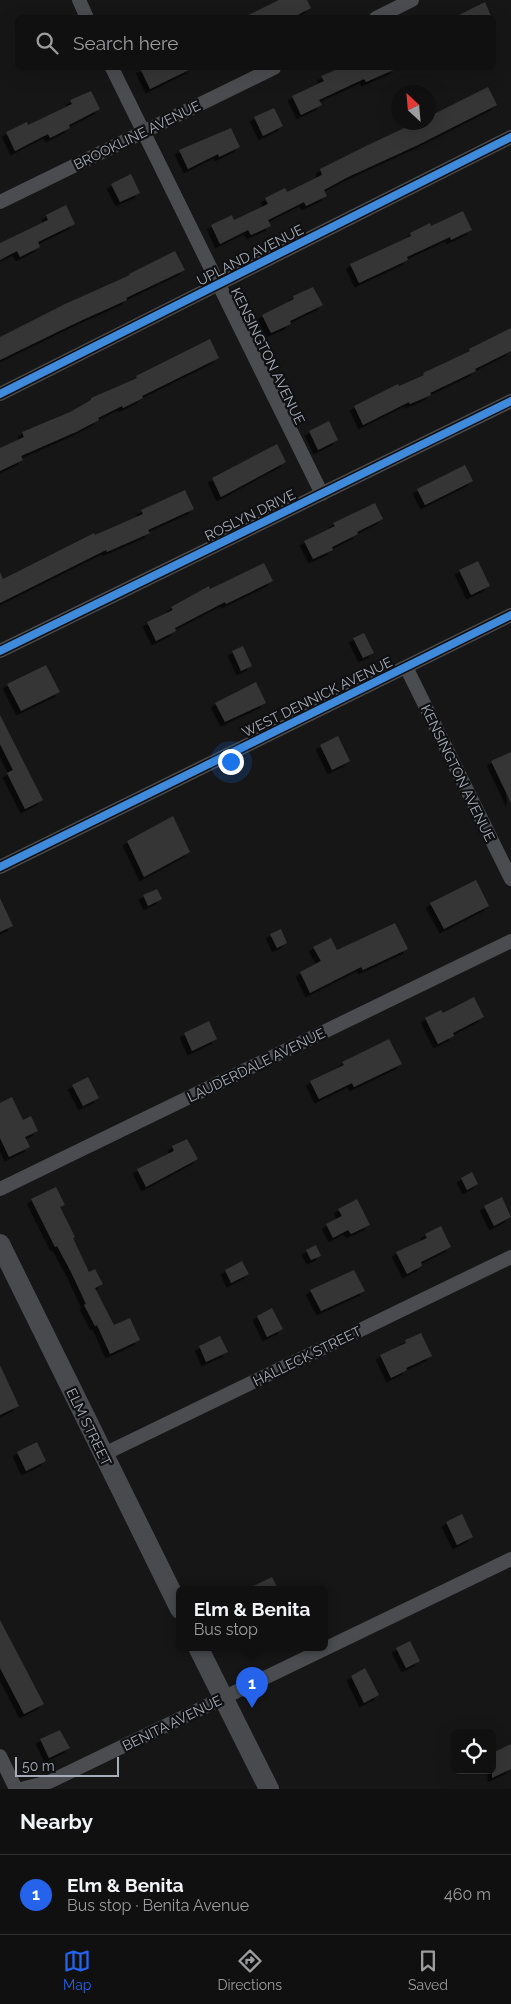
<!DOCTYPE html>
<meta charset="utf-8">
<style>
body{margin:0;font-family:Raleway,sans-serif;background:#191919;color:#f1f3f6}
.controls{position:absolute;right:15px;bottom:15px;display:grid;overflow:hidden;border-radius:8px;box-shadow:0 5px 20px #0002}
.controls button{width:45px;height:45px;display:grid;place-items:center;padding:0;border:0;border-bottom:1px solid #303030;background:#101010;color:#f1f3f6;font:25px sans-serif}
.compass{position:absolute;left:391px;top:85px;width:45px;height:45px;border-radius:50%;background:#101010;box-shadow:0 5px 20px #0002;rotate:334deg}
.scale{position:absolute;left:15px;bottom:12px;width:104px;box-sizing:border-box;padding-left:5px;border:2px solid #a6adb8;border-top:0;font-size:14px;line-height:18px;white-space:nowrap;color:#a6adb8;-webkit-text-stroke:4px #101012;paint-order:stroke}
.you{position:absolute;left:230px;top:761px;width:18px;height:18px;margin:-12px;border:4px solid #fff;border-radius:50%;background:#1a73e8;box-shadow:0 0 0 8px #1a73e833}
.badge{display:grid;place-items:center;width:32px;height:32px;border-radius:50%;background:#2563eb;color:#fff;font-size:16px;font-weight:700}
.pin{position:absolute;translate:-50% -41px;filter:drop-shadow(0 1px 2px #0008)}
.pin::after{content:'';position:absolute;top:26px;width:18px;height:15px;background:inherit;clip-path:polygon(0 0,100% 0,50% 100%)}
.popup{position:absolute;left:176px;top:1586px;width:152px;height:65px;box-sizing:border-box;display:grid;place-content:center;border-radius:8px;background:#101010;filter:drop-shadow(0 1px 4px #0005);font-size:16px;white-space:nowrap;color:#9c9d9f}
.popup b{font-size:19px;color:#f1f3f6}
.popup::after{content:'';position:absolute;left:50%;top:100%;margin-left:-10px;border:10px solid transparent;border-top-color:#101010}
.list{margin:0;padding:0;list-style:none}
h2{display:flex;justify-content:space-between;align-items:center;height:65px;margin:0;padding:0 20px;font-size:21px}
h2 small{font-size:16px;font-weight:400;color:#9c9d9f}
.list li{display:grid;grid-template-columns:32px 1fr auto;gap:15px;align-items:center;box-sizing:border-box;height:80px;padding:0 20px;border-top:1px solid #303030}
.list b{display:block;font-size:19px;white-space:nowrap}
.list p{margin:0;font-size:16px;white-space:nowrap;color:#9c9d9f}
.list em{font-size:16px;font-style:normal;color:#9c9d9f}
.icon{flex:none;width:28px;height:28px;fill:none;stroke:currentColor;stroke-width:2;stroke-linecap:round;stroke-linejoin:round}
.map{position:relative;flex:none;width:511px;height:1789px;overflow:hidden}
.search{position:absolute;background:#101010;box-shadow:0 5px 20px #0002;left:15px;right:15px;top:15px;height:55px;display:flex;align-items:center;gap:12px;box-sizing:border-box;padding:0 18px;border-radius:8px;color:#9c9d9f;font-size:19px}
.sheet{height:145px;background:#101010}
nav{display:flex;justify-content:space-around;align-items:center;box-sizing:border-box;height:70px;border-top:1px solid #303030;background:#101010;font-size:14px;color:#9c9d9f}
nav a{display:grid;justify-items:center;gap:2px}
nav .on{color:#2563eb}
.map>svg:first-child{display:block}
</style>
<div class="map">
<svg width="511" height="1789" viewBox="0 0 511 1789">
<defs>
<filter id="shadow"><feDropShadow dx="-4.5" dy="4.5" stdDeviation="0" flood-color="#0009"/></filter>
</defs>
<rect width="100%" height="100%" fill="#161616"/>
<path fill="#343435" filter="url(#shadow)" d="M279 0H307L311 8 292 18H242Z
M485 2 492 18H453Z
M140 68H193L150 89Z
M340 68H398L366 82 364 79 319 100 322 105 301 115 292 96 324 81 321 76Z
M488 87 497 105 418 145 348 177 324 190 327 196 306 206 304 202 268 220 271 226 251 235 248 230 220 244 211 225 232 215 234 220 268 204 265 198 285 188 287 192 322 175 320 169 368 145 417 122H428V117Z
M91 91 100 109 69 125 70 128 50 138 48 134 15 151 6 132 27 122 28 125 72 104 70 100Z
M274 108 283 126 263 136 254 117Z
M231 128 240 147 219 157 218 154 188 169 179 150Z
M131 174 140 193 120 202 111 184Z
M66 205 75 224 38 242 40 247 20 257 17 251 0 260V243L48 220 46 215Z
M463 211 472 230 451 240 450 237 407 257 408 260 359 283 350 264 411 236 410 233 430 223 431 226Z
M175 251 185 270 126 298 127 300 78 322 0 360V337L65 304 130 275 129 274Z
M313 287 323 305 290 321 291 324 271 333 262 315 294 299 293 296Z
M511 328V351L475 369 476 371 430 393 431 395 410 404 409 402 363 425 354 406 398 384 399 386 424 375 423 373 470 351 469 349Z
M210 339 219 358 142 396 143 398 123 408 122 406 98 418 99 420 76 432 21 456 23 460 0 471V448L24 437 22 432 70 412 91 400V398L137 378 136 376Z
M329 421 338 440 318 450 309 431Z
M277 444 286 462 221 497 212 478Z
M465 465 473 481 425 505 417 489Z
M185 490 194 509 148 530 150 533 107 552 106 550 0 603V572L3 579 94 533 95 535 143 514 141 510Z
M375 503 383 519 357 532 358 534 332 547 333 550 313 559 304 541 335 526 333 523Z
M478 561 490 586 471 595 459 570Z
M264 563 273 581 226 604 225 602 175 628 176 631 156 641 147 622 173 610 171 607 209 586 210 589Z
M364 633 374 653 363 658 353 638Z
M243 646 252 666 241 671 232 651Z
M46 665 60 692 21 711 7 684Z
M256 682 266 703 225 722 215 703Z
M0 715 43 800 25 809 7 773 13 770 0 744Z
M338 736 350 761 332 770 320 745Z
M511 752V803L491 761Z
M173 816 190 852 144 877 127 841Z
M476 880 489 906 444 929 430 903Z
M157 889 162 899 148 906 143 895Z
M0 898 13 926 0 932Z
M395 923 408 949 363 970 361 967 310 993 300 972 321 961 313 947 331 938 337 950Z
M281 929 287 943 277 948 270 934Z
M474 997 484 1017 453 1033 454 1036 438 1044 425 1018 441 1010 443 1013Z
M209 1021 217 1039 192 1051 184 1033Z
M389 1039 402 1064 354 1087 352 1083 319 1099 310 1081 344 1065 342 1062Z
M88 1077 99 1098 83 1106 72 1085Z
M12 1097 23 1120 31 1116 38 1131 25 1137 30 1147 9 1157 0 1138V1103Z
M187 1139 198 1159 146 1187 137 1169 174 1151 172 1146Z
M472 1172 478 1184 467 1190 461 1178Z
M56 1187 65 1205 60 1207 75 1237 73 1238 89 1272 95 1269 103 1284 95 1288 114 1325 130 1318 140 1340 110 1354 97 1325 95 1326 84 1305 86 1304 71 1272 57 1246 55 1247 31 1199Z
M502 1197 511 1217 494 1226 484 1206Z
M357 1199 370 1225 351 1234 348 1230 333 1238 326 1224 342 1216 338 1209Z
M441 1226 451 1247 421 1262 422 1266 407 1274 396 1252 427 1238 425 1234Z
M316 1245 321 1256 311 1260 306 1250Z
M242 1261 249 1274 231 1283 225 1270Z
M354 1270 365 1291 321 1311 310 1290Z
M272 1308 283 1329 267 1337 257 1316Z
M421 1333 432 1356 406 1368 407 1370 391 1378 380 1355 406 1343 405 1340Z
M220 1336 228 1352 206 1362 199 1346Z
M0 1365 19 1406 0 1415Z
M37 1442 46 1461 26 1471 17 1452Z
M462 1514 473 1537 457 1545 446 1522Z
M272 1577 278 1589H247Z
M0 1620 44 1704 24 1714 0 1668Z
M410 1641 420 1661 406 1668 396 1648Z
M365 1668 379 1695 364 1703 351 1676Z
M60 1730 70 1748 49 1758 40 1739Z
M511 1744V1769L492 1778V1753Z"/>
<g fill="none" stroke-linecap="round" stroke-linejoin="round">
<path stroke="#4a4c4f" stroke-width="14" d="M79 0 87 18
M376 18 412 0
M112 68 322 494
M0 202 274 68
M0 394 511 137
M0 651 511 401
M406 667 511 879
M0 867 511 615
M0 1189 511 941
M102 1455 511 1257
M0 1756 16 1789
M21 1789 49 1782 511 1559"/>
<path stroke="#484a4e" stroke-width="20" d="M0 1244 180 1609
M198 1647 269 1789"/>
<g stroke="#101012" stroke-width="11">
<path id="cycleway" d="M0 394 511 137
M0 651 511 401
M0 867 511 615"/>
</g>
<use href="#cycleway" stroke="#408adc" stroke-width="8"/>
</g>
<g text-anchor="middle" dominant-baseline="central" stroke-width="4.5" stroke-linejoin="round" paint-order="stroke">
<g font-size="14" fill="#a6adb8" stroke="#101012">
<text transform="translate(137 135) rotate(-26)">BROOKLINE AVENUE</text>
<text transform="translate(250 255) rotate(-27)">UPLAND AVENUE</text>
<text transform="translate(268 356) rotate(64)">KENSINGTON AVENUE</text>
<text transform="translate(250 515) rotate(-26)">ROSLYN DRIVE</text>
<text transform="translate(317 697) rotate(-26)">WEST DENNICK AVENUE</text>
<text transform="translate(458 773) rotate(64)">KENSINGTON AVENUE</text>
<text transform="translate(256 1065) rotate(-26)">LAUDERDALE AVENUE</text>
<text transform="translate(307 1356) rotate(-26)">HALLECK STREET</text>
<text transform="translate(89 1427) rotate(64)">ELM STREET</text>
<text transform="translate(172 1723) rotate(-26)">BENITA AVENUE</text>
</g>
</g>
</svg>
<div class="controls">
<button><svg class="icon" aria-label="locate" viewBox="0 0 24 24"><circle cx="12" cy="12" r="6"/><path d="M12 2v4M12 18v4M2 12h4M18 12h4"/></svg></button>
</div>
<svg class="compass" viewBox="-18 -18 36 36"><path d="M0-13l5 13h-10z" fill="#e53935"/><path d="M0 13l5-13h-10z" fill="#9c9d9f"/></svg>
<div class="scale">50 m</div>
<div class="you"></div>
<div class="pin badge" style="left:252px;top:1708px">1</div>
<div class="popup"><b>Elm &amp; Benita</b>Bus stop</div>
<div class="search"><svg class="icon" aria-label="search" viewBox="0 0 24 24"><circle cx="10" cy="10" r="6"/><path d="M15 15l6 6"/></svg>Search here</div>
</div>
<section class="sheet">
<h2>Nearby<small></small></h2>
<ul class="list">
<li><span class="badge">1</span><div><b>Elm &amp; Benita</b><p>Bus stop · Benita Avenue</p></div><em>460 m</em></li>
</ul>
</section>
<nav>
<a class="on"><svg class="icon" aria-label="map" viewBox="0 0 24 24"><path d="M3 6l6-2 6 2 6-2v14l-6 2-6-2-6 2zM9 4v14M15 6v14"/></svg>Map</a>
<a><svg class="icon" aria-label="directions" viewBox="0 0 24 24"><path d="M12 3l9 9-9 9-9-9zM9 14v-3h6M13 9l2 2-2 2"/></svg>Directions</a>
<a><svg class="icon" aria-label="saved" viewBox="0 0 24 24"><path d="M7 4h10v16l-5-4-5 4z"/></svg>Saved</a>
</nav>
